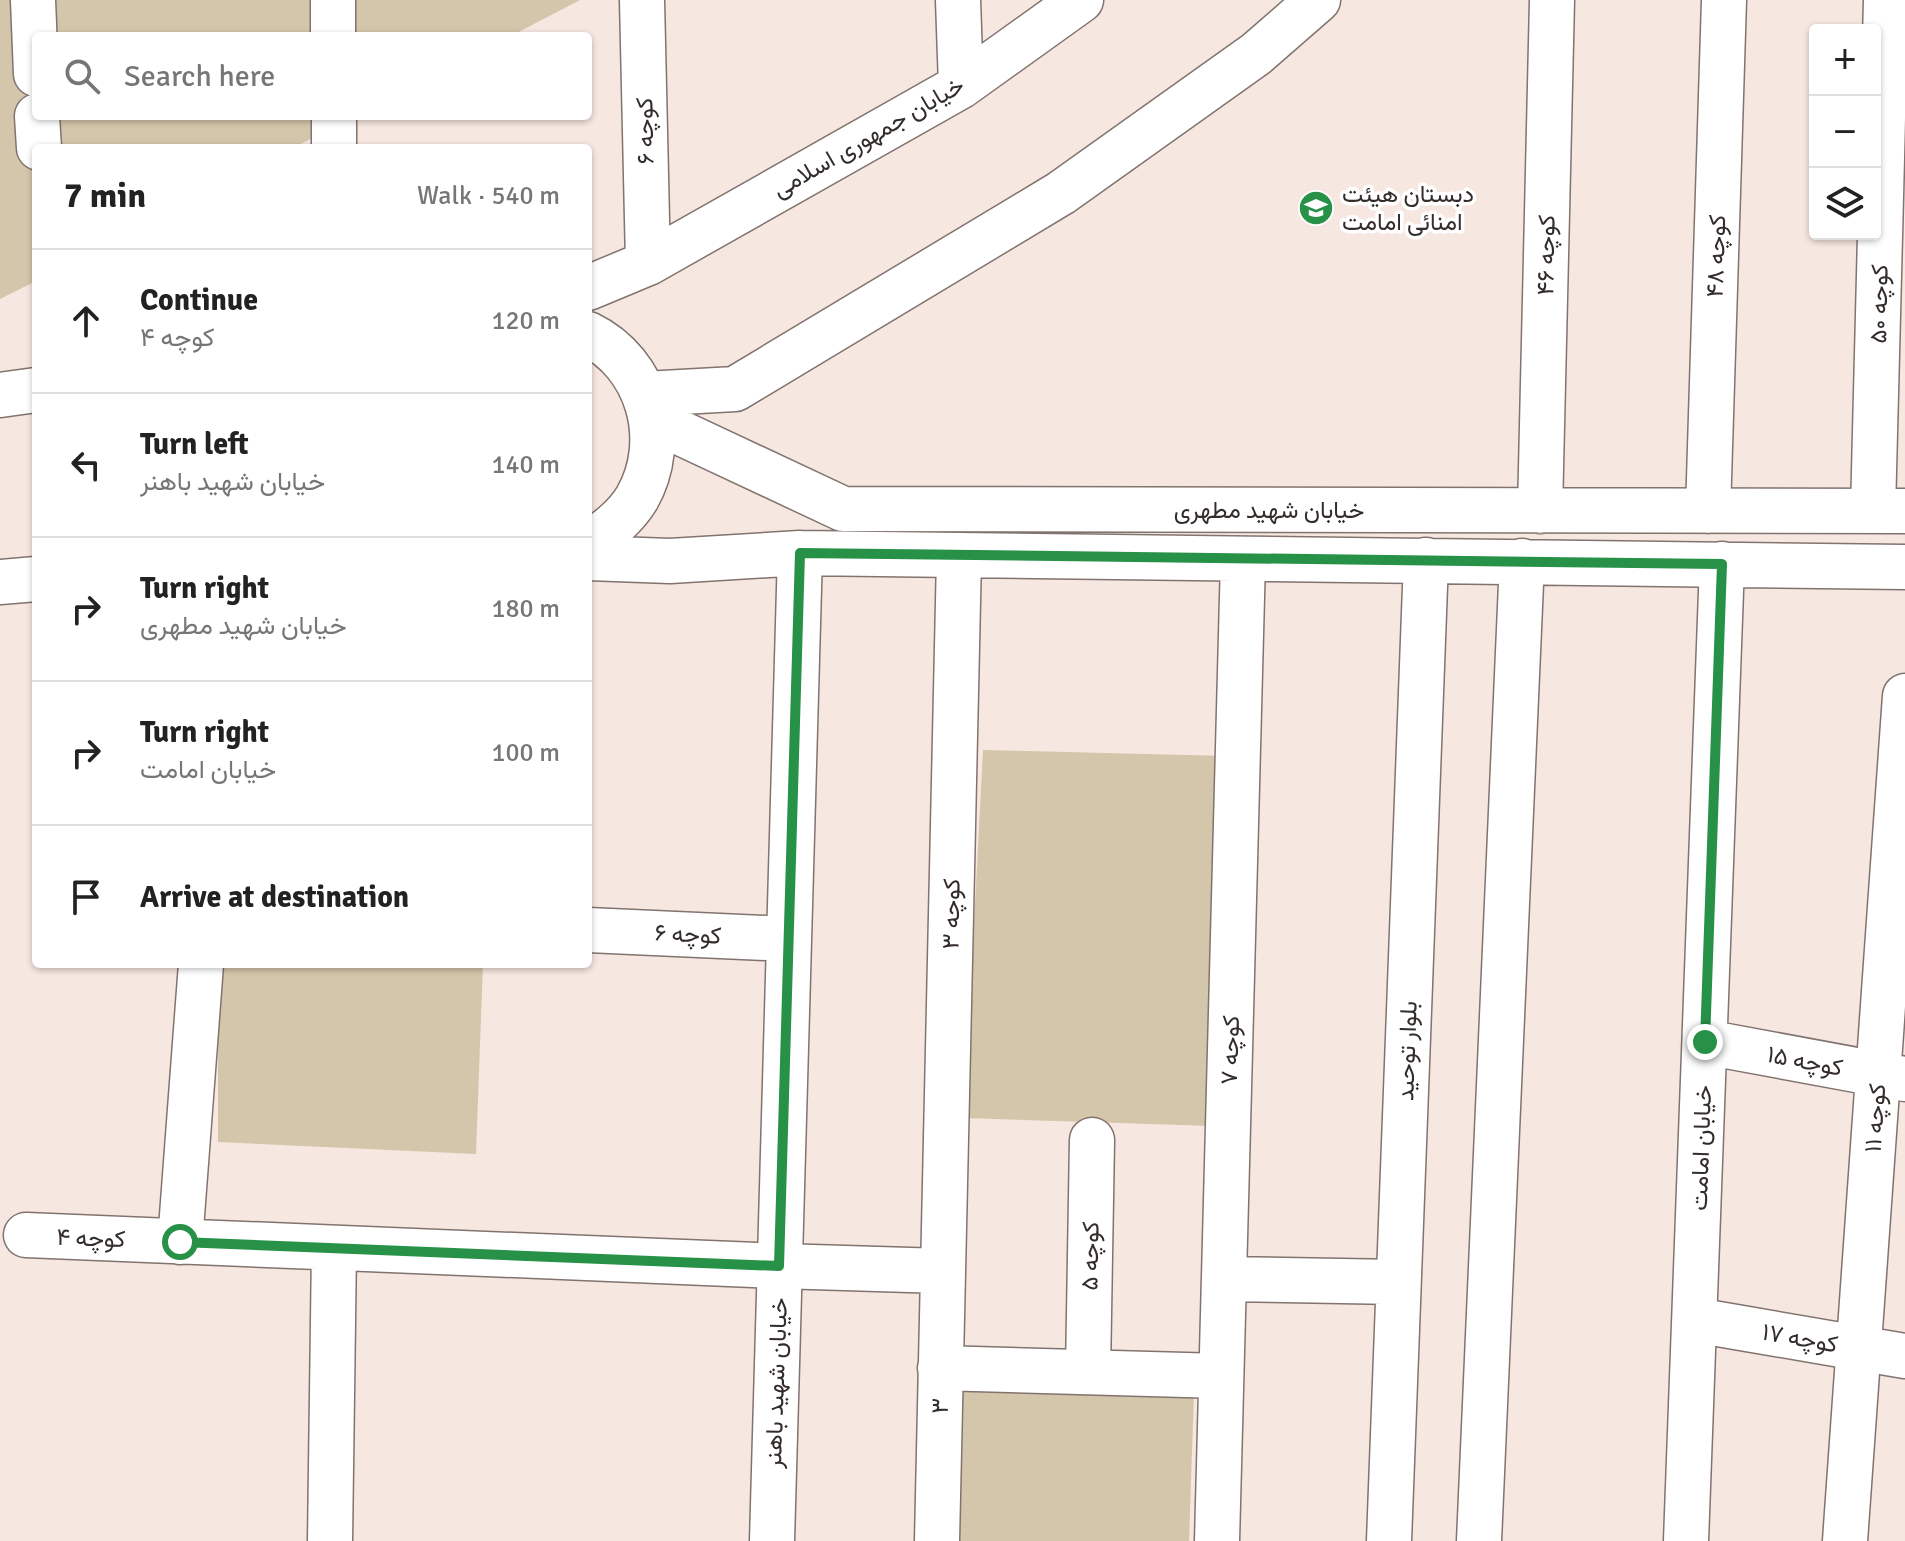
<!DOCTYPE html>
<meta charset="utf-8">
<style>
body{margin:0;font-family:Signika,Vazirmatn,sans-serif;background:#f2f2f2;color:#222}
.controls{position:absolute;right:24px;top:24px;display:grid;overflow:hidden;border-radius:8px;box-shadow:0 2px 6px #0004}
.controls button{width:72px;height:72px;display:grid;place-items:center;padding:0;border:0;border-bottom:2px solid #e0e0e0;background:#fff;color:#222;font:40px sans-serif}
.stop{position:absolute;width:24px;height:24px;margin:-18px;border:6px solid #279148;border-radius:50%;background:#fff}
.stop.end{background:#279148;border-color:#fff;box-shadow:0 2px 8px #0008}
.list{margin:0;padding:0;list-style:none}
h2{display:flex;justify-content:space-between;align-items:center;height:104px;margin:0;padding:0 32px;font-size:34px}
h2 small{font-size:26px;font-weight:400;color:#767676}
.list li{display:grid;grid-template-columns:52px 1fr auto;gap:24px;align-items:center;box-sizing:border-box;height:144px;padding:0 32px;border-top:2px solid #e0e0e0}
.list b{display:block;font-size:30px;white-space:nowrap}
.list p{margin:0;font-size:26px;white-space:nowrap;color:#767676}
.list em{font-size:26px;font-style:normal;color:#767676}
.icon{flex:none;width:44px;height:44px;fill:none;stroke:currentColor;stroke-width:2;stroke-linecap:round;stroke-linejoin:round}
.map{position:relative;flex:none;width:1905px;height:1541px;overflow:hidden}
.search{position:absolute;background:#fff;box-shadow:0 2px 6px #0004;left:32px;top:32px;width:560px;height:88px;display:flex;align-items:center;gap:20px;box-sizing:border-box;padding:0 28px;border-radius:8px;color:#767676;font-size:30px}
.panel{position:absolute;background:#fff;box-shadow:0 2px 6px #0004;left:32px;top:144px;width:560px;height:824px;border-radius:8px}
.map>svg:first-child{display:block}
</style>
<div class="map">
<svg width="1905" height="1541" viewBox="0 0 1905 1541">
<rect width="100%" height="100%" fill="#f6e7e1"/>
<path fill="#d4c6aa" d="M0 0H580L511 36H36V116H355L293 148H36V281L0 299Z
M983 750 1227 756 1212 1126 964 1118Z
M218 964H483L476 1154 218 1142Z
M958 1392 1194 1393 1189 1541H953Z"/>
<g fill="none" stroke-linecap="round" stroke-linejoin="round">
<g stroke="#81736e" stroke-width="47">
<path id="minor" d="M33 0 36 74
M333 0V36
M642 0 648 263
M958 0 961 86
M37 116 39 148
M334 116V148
M588 288 648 263 961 86 1081 0
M588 334C648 363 670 440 637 498 625 518 607 531 588 544
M645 394 735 389 1061 193 1256 54 1318 0
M0 395 36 390
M653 420 843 509 1905 511
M1540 511 1552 0
M1708 511 1724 0
M1873 511 1886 0
M588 558 670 561 800 553 1905 567
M0 582 36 579
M588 930 788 939
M1705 1042 1905 1079
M26 1235 779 1266 943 1271
M180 1242 201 964
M1224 1279 1398 1282
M1695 1320 1905 1356
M940 1368 1221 1376
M1088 1372 1092 1140
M330 1541 334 1248
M772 1541 800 553
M937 1541 959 557
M1217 1541 1243 559
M1389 1541 1426 560
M1479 1541 1522 561
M1686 1541 1722 564
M1845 1541 1905 696"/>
</g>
<use href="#minor" stroke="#fff" stroke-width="44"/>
</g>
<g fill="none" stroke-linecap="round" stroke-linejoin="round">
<path stroke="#279148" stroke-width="10" d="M180 1242 779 1266 800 553 1722 564 1705 1042"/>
</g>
<defs>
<g id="school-disc" transform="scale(1.8)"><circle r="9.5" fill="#279148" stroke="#fff"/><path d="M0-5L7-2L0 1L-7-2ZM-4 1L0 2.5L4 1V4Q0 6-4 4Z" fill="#fff"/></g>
</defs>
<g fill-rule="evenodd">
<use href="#school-disc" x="1316" y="208"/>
</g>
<g text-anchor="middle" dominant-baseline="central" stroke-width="7" stroke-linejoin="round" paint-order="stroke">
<g font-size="24" fill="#322c2a" stroke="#fff">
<text transform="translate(645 131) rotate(-91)">کوچه ۶</text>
<text transform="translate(868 137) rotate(-30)">خیابان جمهوری اسلامی</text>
<text transform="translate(1546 255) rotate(-89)">کوچه ۴۶</text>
<text transform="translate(1716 256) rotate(-88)">کوچه ۴۸</text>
<text transform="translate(1879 304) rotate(-89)">کوچه ۵۰</text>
<text x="1269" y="510">خیابان شهید مطهری</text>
<text transform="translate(951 914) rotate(-89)">کوچه ۳</text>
<text transform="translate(688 934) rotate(3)">کوچه ۶</text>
<text transform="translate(1230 1050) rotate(-88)">کوچه ۷</text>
<text transform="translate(1407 1051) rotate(-88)">بلوار توحید</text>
<text transform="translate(1805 1061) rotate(11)">کوچه ۱۵</text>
<text transform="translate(1875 1118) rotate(-86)">کوچه ۱۱</text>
<text transform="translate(1701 1148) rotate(-88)">خیابان امامت</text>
<text transform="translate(91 1238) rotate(2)">کوچه ۴</text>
<text transform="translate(1090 1256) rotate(-89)">کوچه ۵</text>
<text transform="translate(1800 1338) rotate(10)">کوچه ۱۷</text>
<text transform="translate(776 1383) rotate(-88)">خیابان شهید باهنر</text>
<text transform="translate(940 1406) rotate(-89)">۳</text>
</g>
<g font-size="24" fill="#322c2a" stroke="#fff" text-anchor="start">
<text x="1342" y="194">دبستان هیئت<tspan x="1342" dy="28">امنائی امامت</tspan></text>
</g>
</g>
</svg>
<div class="controls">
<button>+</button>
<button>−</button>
<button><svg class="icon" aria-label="layers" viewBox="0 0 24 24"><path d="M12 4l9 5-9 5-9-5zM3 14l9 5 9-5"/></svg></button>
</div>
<div class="stop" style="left:180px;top:1242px"></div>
<div class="stop end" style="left:1705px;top:1042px"></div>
<div class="search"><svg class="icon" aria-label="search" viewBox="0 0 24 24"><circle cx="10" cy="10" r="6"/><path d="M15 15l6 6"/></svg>Search here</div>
<section class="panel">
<h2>7 min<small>Walk · 540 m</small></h2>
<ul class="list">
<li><svg class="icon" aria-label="ahead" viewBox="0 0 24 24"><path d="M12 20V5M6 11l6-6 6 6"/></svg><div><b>Continue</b><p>کوچه ۴</p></div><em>120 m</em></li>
<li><svg class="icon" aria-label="left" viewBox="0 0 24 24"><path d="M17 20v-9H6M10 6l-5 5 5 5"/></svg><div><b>Turn left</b><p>خیابان شهید باهنر</p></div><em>140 m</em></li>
<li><svg class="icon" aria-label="right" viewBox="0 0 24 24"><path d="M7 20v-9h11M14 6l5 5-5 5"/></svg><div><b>Turn right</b><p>خیابان شهید مطهری</p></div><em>180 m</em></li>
<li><svg class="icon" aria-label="right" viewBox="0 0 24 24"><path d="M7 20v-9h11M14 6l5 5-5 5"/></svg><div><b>Turn right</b><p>خیابان امامت</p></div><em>100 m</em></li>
<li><svg class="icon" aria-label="arrive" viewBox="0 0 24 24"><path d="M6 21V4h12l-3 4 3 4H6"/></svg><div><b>Arrive at destination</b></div></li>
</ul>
</section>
</div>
